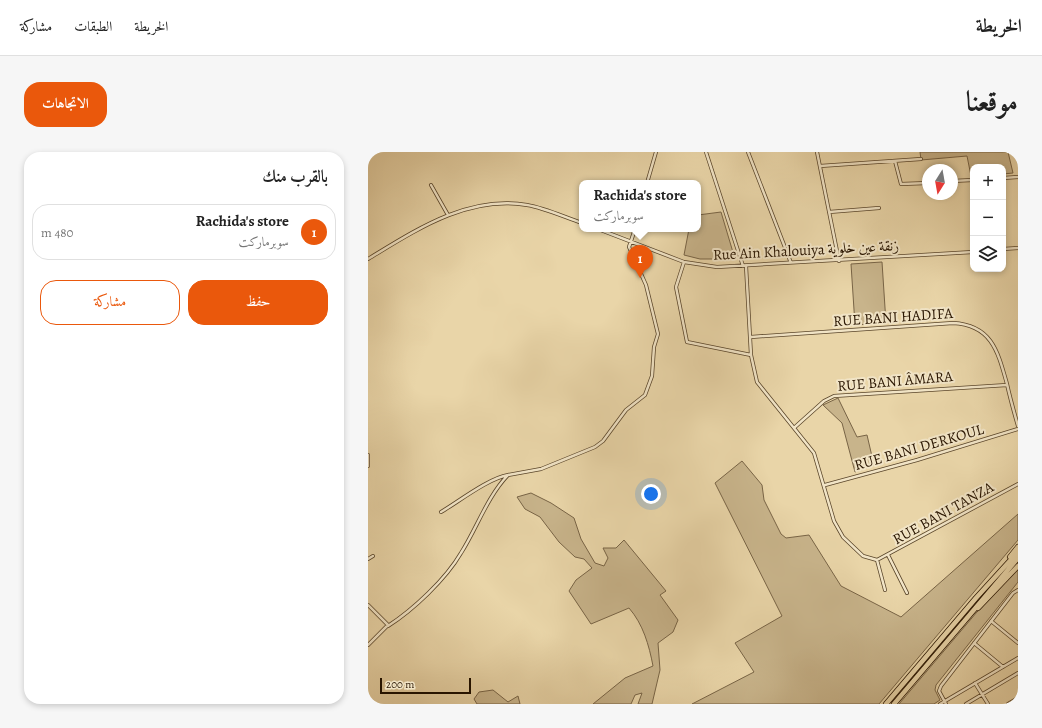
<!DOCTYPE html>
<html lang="ar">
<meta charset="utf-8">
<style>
body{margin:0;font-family:Alegreya,Amiri,serif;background:#f6f6f6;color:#222;direction:rtl}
.controls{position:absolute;right:12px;top:12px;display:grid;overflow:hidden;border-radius:8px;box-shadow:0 2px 6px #0003}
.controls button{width:36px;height:36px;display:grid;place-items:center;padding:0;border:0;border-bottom:1px solid #e0e0e0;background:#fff;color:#222;font:20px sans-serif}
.compass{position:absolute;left:554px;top:12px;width:36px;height:36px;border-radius:50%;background:#fff;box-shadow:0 2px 6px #0003;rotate:191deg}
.scale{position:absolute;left:12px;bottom:10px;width:91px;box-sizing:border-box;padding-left:4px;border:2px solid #291500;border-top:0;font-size:11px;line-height:14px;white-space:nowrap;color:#291500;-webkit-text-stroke:3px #f1e4c6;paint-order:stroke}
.you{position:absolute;left:283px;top:342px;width:14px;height:14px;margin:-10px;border:3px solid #fff;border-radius:50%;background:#1a73e8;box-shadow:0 0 0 6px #1a73e833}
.badge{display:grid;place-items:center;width:26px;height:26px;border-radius:50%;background:#ea580c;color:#fff;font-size:13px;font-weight:700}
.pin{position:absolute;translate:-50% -33px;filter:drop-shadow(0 1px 2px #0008)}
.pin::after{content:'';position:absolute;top:21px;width:14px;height:12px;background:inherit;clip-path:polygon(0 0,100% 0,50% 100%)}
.popup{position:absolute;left:211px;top:28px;width:122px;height:52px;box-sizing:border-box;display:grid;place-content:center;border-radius:8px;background:#fff;filter:drop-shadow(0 1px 3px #0005);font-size:13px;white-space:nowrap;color:#767676}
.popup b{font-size:15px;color:#222}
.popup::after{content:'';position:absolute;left:50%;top:100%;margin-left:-8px;border:8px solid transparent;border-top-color:#fff}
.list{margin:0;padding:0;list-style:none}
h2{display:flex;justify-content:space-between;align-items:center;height:52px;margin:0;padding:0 16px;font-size:17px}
h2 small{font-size:13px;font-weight:400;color:#767676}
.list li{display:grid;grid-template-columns:26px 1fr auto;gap:12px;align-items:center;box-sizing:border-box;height:56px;margin:0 8px 8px;padding:0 8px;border:1px solid #e0e0e0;border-radius:16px}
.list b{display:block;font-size:15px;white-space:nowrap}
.list p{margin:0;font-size:13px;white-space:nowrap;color:#767676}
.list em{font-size:13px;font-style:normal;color:#767676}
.actions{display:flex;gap:8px;padding:12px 16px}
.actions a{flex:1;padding:9px 0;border:1px solid #ea580c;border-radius:16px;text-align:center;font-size:14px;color:#ea580c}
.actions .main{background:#ea580c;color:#fff}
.icon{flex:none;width:22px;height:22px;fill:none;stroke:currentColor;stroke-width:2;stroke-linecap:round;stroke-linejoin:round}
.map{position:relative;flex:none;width:650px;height:552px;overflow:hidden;direction:ltr;border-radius:16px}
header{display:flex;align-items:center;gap:24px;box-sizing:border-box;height:56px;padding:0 20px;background:#fff;border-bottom:1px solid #e0e0e0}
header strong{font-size:19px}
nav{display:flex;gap:22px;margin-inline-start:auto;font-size:14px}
.intro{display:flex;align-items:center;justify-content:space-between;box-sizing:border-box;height:96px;padding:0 24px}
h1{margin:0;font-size:28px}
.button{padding:10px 18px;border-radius:16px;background:#ea580c;color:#fff;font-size:14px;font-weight:700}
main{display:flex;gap:24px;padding:0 24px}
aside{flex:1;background:#fff;border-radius:16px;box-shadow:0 2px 6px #0003}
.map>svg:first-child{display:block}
</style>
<header>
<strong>الخريطة</strong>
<nav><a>الخريطة</a><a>الطبقات</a><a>مشاركة</a></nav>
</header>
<div class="intro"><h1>موقعنا</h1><a class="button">الاتجاهات</a></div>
<main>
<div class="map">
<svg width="650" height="552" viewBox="0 0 650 552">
<rect width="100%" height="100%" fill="#e9d5a8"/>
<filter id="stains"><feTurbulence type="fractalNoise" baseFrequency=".005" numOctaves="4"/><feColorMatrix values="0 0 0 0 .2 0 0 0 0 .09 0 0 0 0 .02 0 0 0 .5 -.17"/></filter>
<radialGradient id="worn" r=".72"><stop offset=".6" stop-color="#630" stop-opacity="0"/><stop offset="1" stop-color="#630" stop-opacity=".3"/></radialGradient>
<path fill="#c8b48b" stroke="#786446" d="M552 0H640L645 21 635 22V15H605V24H603L599 4 553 8Z
M353 60 367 107H332L316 103 321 77H330V63Z
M514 110 518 171 487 173 483 112Z
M470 246 489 285 499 283 506 313 487 320 474 271 455 253Z
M374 309 394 333 396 348 413 382 418 386 441 383 473 434 533 465 650 362V388L511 552H324L386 520 367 491 414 464 347 331Z
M163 341 183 351 206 366 213 387 227 411 236 414 240 406 235 396H248L256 388 298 439 292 443 310 468 305 480 290 491 292 518 284 552H270L274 541 267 543 263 552H225L257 526 285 514C281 493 275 472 261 456L223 472 201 439 208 428 224 416 216 407 207 405 191 390 172 365 157 357 149 345Z
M650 417V430L568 533 567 538 572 548 566 552H531L609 460Z
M125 538 140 550 150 544 152 552H109L106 547 111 540Z"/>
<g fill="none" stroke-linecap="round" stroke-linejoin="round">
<g stroke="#59452a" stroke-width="4">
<path id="street" d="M338 0 375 114
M380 0 423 111
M449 0 471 109
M527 9 533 32 560 31
M452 14 553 7
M635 26 650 25
M584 29 605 28
M279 31 288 0
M63 33 80 63
M461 60 511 56
M230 77 316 110 349 115 605 100
M635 97 650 96
M0 107C48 78 100 43 159 53 177 56 196 65 214 71
M316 110 308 135 319 190 383 203
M378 114 383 203 389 230 446 301 466 369 475 385 495 404 509 408
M383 185 585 171C624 173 630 200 639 232 642 246 646 260 650 274
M427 275 456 249 466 244 639 233
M0 303V314
M457 333 549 308 650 277
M73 360C90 350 121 326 140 323
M520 403 539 441
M0 407 5 404
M509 408 650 332
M509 408 517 438
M0 453 20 473 0 493
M623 469 650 491
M20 474C45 458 78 427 93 401 109 376 119 345 140 323L173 317 227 295 235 289 258 258 277 243 284 224 286 195 290 182 278 133 261 95 267 77
M606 491 635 515
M607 531 620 552
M572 552 650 506
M578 552 571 539 573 534 645 441 650 438
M598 552 650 521
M640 552 650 546"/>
</g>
<g stroke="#291500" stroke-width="5">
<path id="secondary" d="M650 0V1"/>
</g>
<g stroke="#291500" stroke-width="6">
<path id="highway" d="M642 405 650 395
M610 456 650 414
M518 552 608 446 650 400
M526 552 650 406"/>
</g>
<use href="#street" stroke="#f1e4c6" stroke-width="2.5"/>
<use href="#secondary" stroke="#f1e4c6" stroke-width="3.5"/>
<use href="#highway" stroke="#e9d5a8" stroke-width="4.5"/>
</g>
<g text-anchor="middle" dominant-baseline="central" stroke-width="4" stroke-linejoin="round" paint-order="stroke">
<g font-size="15" fill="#291500" stroke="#f1e4c6">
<text transform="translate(438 98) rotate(-3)">Rue Ain Khalouiya زنقة عين خلوية</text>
<text transform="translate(525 165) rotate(-4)">RUE BANI HADIFA</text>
<text transform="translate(527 229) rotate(-5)">RUE BANI ÂMARA</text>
<text transform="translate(551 295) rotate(-16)">RUE BANI DERKOUL</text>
<text transform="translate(575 361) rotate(-29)">RUE BANI TANZA</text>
</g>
</g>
<rect width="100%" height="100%" filter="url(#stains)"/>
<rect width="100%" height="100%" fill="url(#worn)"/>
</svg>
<div class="controls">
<button>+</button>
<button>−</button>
<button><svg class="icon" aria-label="layers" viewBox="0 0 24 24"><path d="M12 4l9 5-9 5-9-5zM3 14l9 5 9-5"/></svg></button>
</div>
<svg class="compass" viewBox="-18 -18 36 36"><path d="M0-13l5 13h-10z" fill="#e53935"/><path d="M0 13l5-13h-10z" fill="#767676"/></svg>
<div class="scale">200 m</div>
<div class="you"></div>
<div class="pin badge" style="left:272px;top:126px">1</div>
<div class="popup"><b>Rachida's store</b>سوبرماركت</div>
</div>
<aside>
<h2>بالقرب منك<small></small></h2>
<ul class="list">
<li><span class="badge">1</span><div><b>Rachida's store</b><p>سوبرماركت</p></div><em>480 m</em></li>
</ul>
<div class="actions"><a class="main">حفظ</a><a>مشاركة</a></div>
</aside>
</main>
